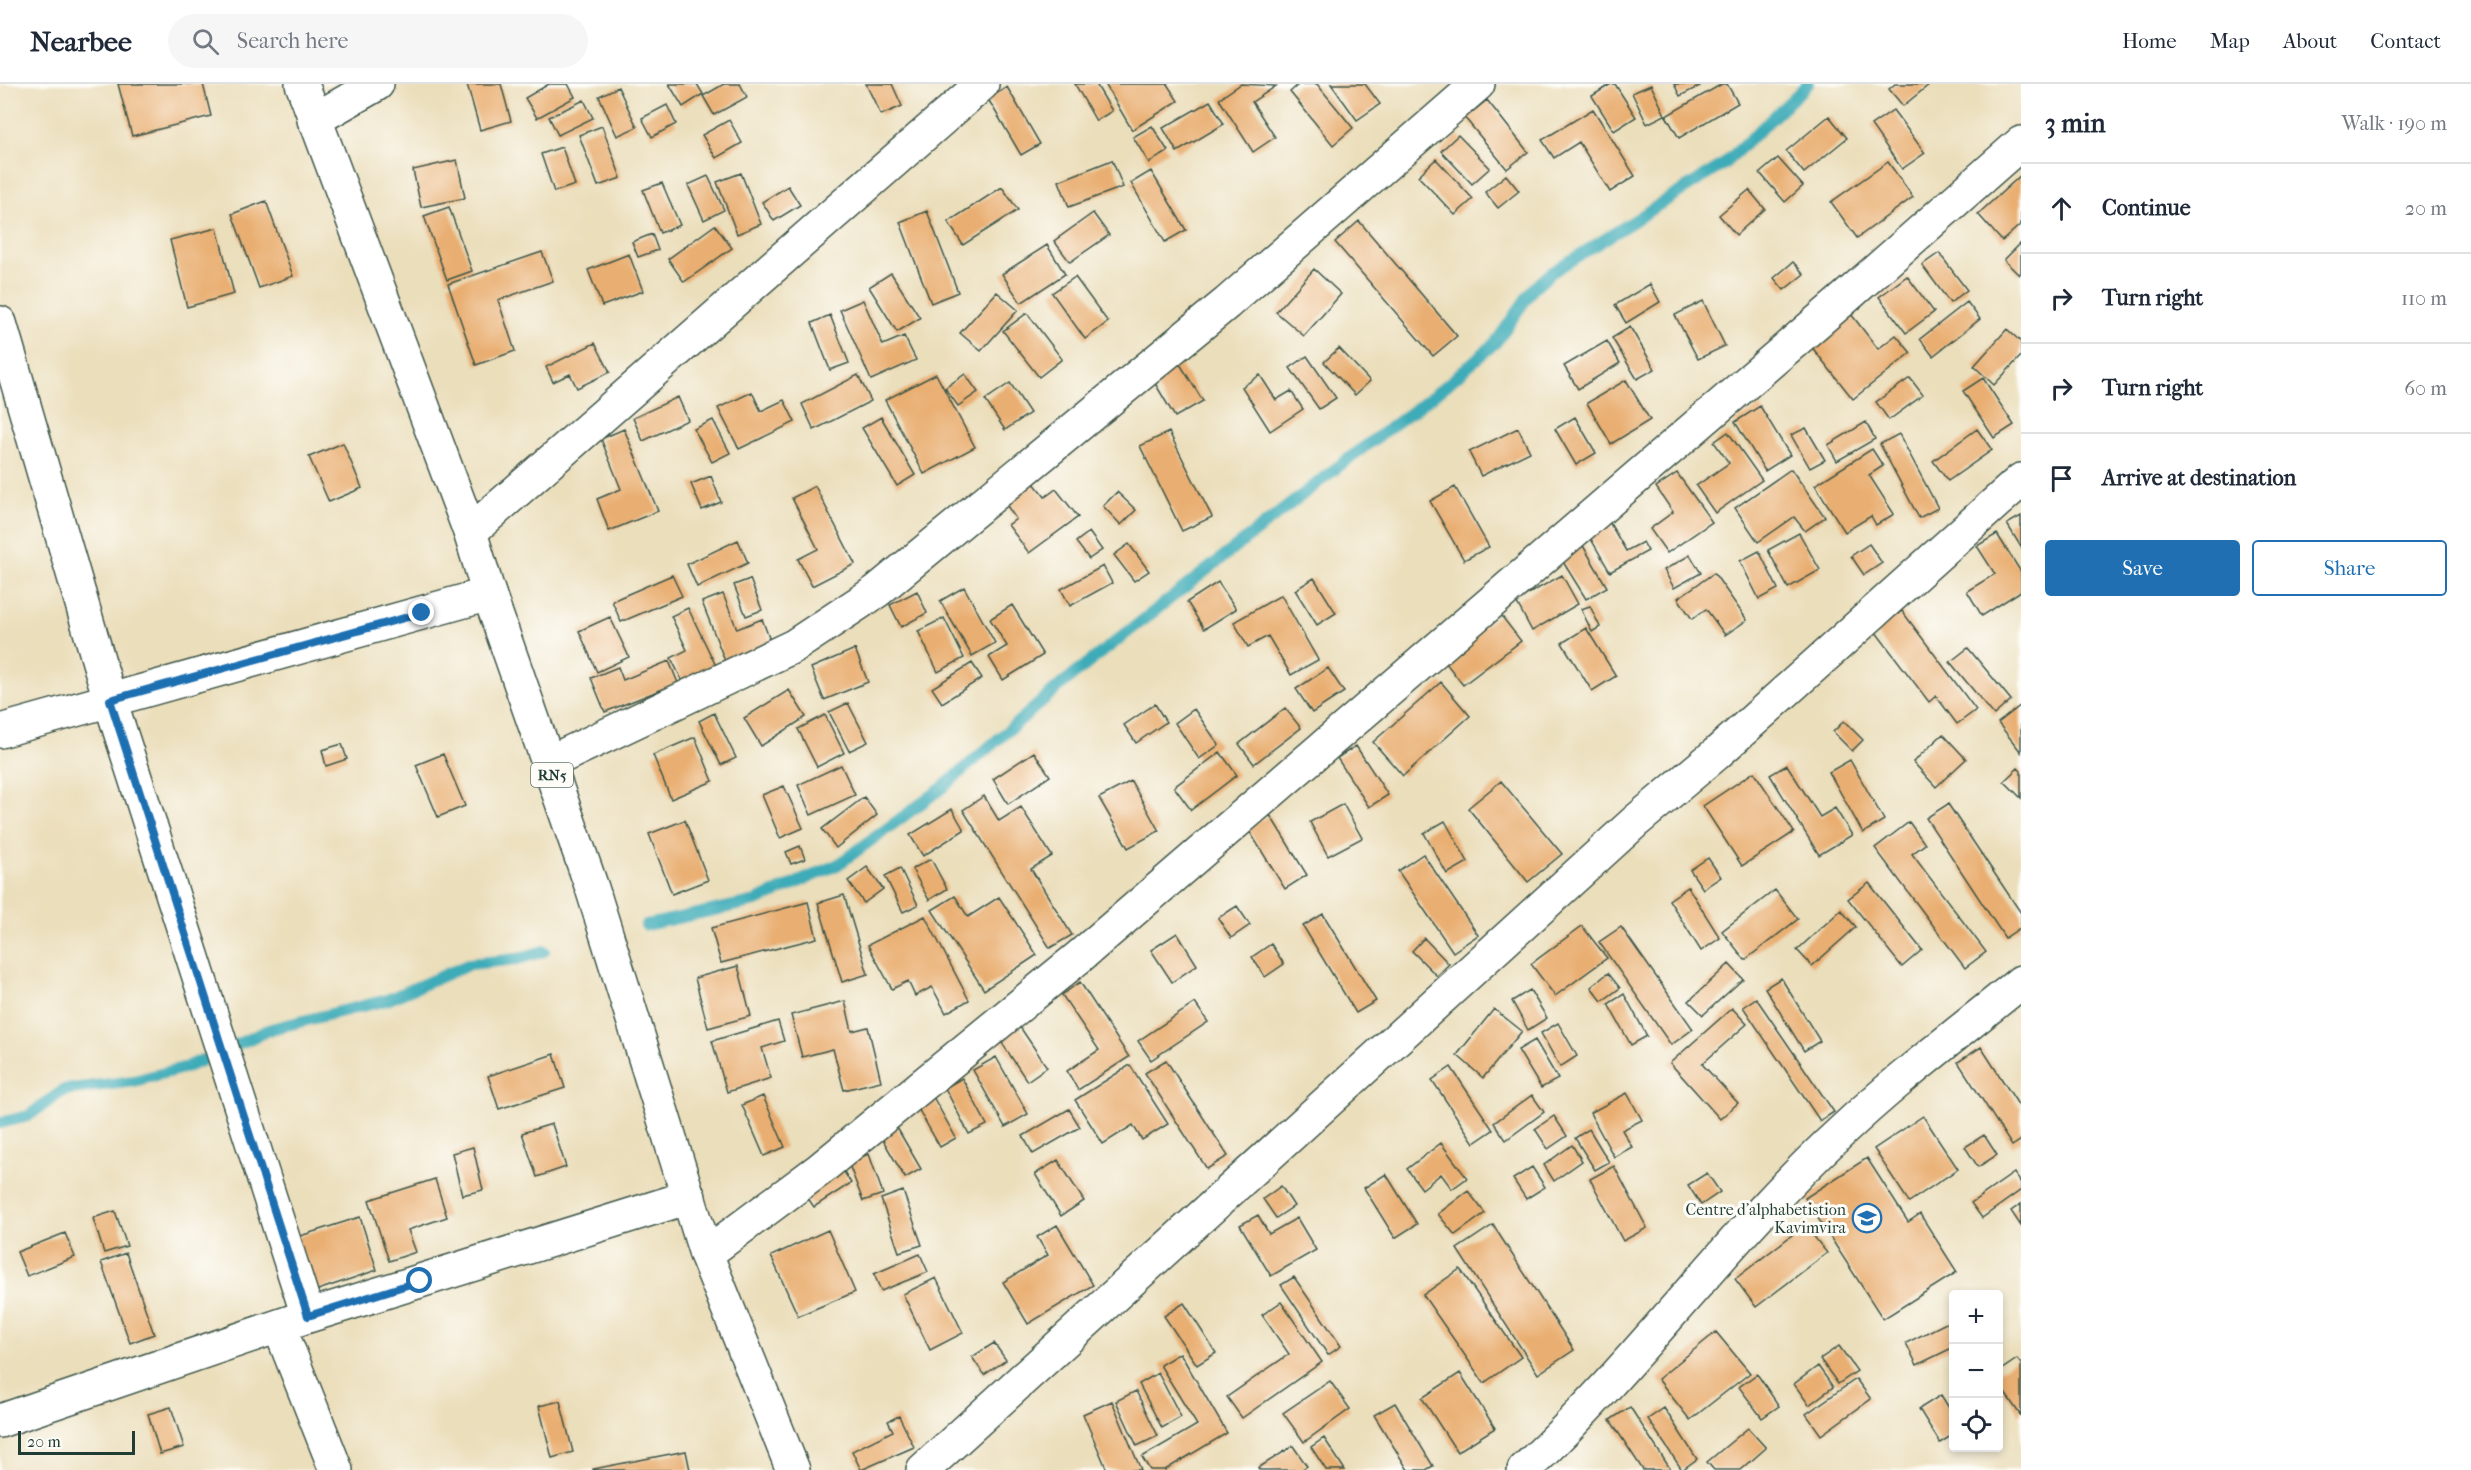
<!DOCTYPE html>
<meta charset="utf-8">
<style>
body{margin:0;font-family:"IM FELL French Canon",serif;background:#f6f6f7;color:#1f2937}
.controls{position:absolute;right:18px;bottom:18px;display:grid;overflow:hidden;border-radius:6px;box-shadow:0 3px 9px #0003}
.controls button{width:54px;height:54px;display:grid;place-items:center;padding:0;border:0;border-bottom:2px solid #e0e1e3;background:#fff;color:#1f2937;font:30px sans-serif}
.scale{position:absolute;left:18px;bottom:15px;width:117px;box-sizing:border-box;padding-left:6px;border:3px solid #1f3d34;border-top:0;font-size:16px;line-height:21px;white-space:nowrap;color:#1f3d34;-webkit-text-stroke:4px #fdfcf7;paint-order:stroke}
.stop{position:absolute;width:18px;height:18px;margin:-14px;border:4px solid #1f6fb2;border-radius:50%;background:#fff}
.stop.end{background:#1f6fb2;border-color:#fff;box-shadow:0 2px 6px #0008}
.list{margin:0;padding:0;list-style:none}
h2{display:flex;justify-content:space-between;align-items:center;height:78px;margin:0;padding:0 24px;font-size:26px}
h2 small{font-size:20px;font-weight:400;color:#747a83}
.list li{display:grid;grid-template-columns:39px 1fr auto;gap:18px;align-items:center;box-sizing:border-box;height:90px;padding:0 24px;border-top:2px solid #e0e1e3}
.list b{display:block;font-size:22px;white-space:nowrap}
.list em{font-size:20px;font-style:normal;color:#747a83}
.actions{display:flex;gap:12px;padding:18px 24px}
.actions a{flex:1;padding:14px 0;border:2px solid #1f6fb2;border-radius:6px;text-align:center;font-size:21px;color:#1f6fb2}
.actions .main{background:#1f6fb2;color:#fff}
.icon{flex:none;width:33px;height:33px;fill:none;stroke:currentColor;stroke-width:2;stroke-linecap:round;stroke-linejoin:round}
.map{position:relative;flex:none;width:2021px;height:1386px;overflow:hidden}
header{display:flex;align-items:center;gap:36px;box-sizing:border-box;height:84px;padding:0 30px;background:#fff;border-bottom:2px solid #e0e1e3}
header strong{font-size:28px}
nav{display:flex;gap:33px;margin-inline-start:auto;font-size:21px}
.search{width:420px;height:54px;background:#f6f6f7;display:flex;align-items:center;gap:15px;box-sizing:border-box;padding:0 21px;border-radius:33px;color:#747a83;font-size:22px}
main{display:flex}
aside{flex:1;background:#fff}
.map>svg:first-child{display:block}
</style>
<header>
<strong>Nearbee</strong>
<div class="search"><svg class="icon" aria-label="search" viewBox="0 0 24 24"><circle cx="10" cy="10" r="6"/><path d="M15 15l6 6"/></svg>Search here</div>
<nav><a>Home</a><a>Map</a><a>About</a><a>Contact</a></nav>
</header>
<main>
<div class="map">
<svg width="2021" height="1386" viewBox="0 0 2021 1386">
<rect width="100%" height="100%" fill="#fdfcf7"/>
<filter id="ink" filterUnits="userSpaceOnUse"><feTurbulence type="fractalNoise" baseFrequency=".0167" numOctaves="2"/><feDisplacementMap in="SourceGraphic" scale="12" xChannelSelector="R" yChannelSelector="G"/><feConvolveMatrix kernelMatrix="1 2 1 2 8 2 1 2 1" color-interpolation-filters="sRGB"/></filter>
<filter id="wash" filterUnits="userSpaceOnUse"><feTurbulence type="fractalNoise" baseFrequency=".008" numOctaves="4" result="noise"/><feDisplacementMap in="SourceGraphic" scale="24" xChannelSelector="R" yChannelSelector="G"/><feGaussianBlur stdDeviation="1.35" result="paint"/><feColorMatrix in="noise" values="0 0 0 0 0 0 0 0 0 0 0 0 0 0 0 0 0 1.4 0 .05"/><feComposite in="paint" operator="in"/></filter>
<g filter="url(#wash)">
<rect width="100%" height="100%" fill="#ebdebb"/>
<g fill="none" stroke-linecap="round" stroke-linejoin="round">
<path stroke="#3cacb8" stroke-width="12" d="M646 841 756 817 839 780 942 704 1063 599 1344 378 1442 305 1496 258 1533 205 1551 189 1724 80 1808 0
M0 1039 28 1032 64 1006 134 997 187 983 271 945 387 916 470 880 517 875 544 867"/>
</g>
<g id="blocks">
<path fill="#e9ae71" d="M118 0H203L211 32 132 52Z
M467 0H501L511 37 480 46Z
M549 0H568L575 13 537 34 525 14Z
M669 0H697L703 10 683 23Z
M724 0H740L747 13 714 31 703 12Z
M866 0H892L902 22 881 31Z
M1075 0H1096L1112 27 1096 37Z
M1105 0H1167L1178 17 1132 46Z
M1241 0 1276 2 1252 18 1275 53 1253 68 1219 15Z
M1299 0H1317L1353 44 1333 61 1290 8Z
M1331 0H1365L1380 20 1357 36Z
M1611 0H1615L1636 33 1614 47 1592 12Z
M1674 0H1699L1700 2 1680 12Z
M1722 0H1727L1738 19 1679 54 1666 32Z
M1895 0H1930L1903 22 1889 5Z
M1651 1 1665 31 1647 40 1632 9Z
M618 3 637 43 617 52 599 12Z
M1007 3 1040 60 1021 71 988 15Z
M584 16 593 34 558 51 549 33Z
M1487 16 1528 68 1507 85 1465 34Z
M1210 17 1224 40 1177 68 1163 44Z
M667 21 676 40 652 53 642 34Z
M1593 25 1635 92 1610 108 1579 58 1554 74 1542 56Z
M1893 26 1925 69 1902 85 1871 41Z
M1829 32 1847 54 1804 89 1786 67Z
M729 36 742 59 716 74 702 51Z
M602 42 621 94 598 102 579 51Z
M1152 42 1168 67 1149 79 1133 53Z
M1458 51 1490 84 1472 100 1441 67Z
M562 63 575 101 554 108 541 70Z
M1778 74 1803 102 1785 118 1760 89Z
M1436 75 1473 115 1455 131 1418 92Z
M457 76 465 114 421 123 413 86Z
M1112 76 1123 103 1069 123 1059 97Z
M1888 78 1913 113 1857 154 1831 118Z
M1151 87 1186 146 1165 158 1131 99Z
M741 89 761 140 737 150 717 98Z
M1506 91 1519 107 1498 124 1485 108Z
M2021 91V140L2002 157 1978 130Z
M708 92 724 126 704 136 688 101Z
M662 99 680 141 660 149 643 106Z
M788 102 800 121 774 137 762 118Z
M1002 103 1018 126 963 161 948 138Z
M1749 106 1765 125 1736 151 1719 131Z
M266 117 293 192 259 204 232 130Z
M449 123 472 187 447 196 424 132Z
M927 127 958 208 931 219 900 138Z
M1093 129 1109 151 1070 178 1054 157Z
M1359 137 1457 252 1433 272 1335 158Z
M715 141 732 164 684 198 668 175Z
M217 144 234 210 187 223 170 156Z
M652 150 658 166 638 173 632 158Z
M2021 159V188L2019 191 2004 176Z
M1047 161 1065 190 1021 219 1002 190Z
M542 168 553 197 498 216 515 267 476 281 448 200Z
M1939 169 1967 206 1950 219 1922 181Z
M629 170 643 207 602 222 588 186Z
M1793 178 1804 190 1784 206 1774 194Z
M1314 185 1341 210 1304 252 1276 228Z
M891 189 920 234 897 248 869 203Z
M1907 192 1934 228 1906 249 1879 213Z
M1075 193 1108 238 1085 255 1052 209Z
M1650 200 1660 218 1626 239 1615 221Z
M997 208 1018 226 981 267 960 249Z
M863 216 883 261 904 252 916 276 871 296 840 226Z
M1703 217 1725 262 1698 275 1675 231Z
M1967 218 1980 235 1933 272 1920 255Z
M1027 229 1062 275 1039 293 1003 247Z
M1851 230 1878 265 1896 251 1911 269 1853 315 1811 262Z
M830 231 849 279 830 286 812 239Z
M1630 243 1655 285 1637 295 1612 254Z
M2007 245 2021 258V272L1994 301 1974 282Z
M1607 257 1620 279 1578 305 1564 282Z
M595 259 610 288 577 304 570 290 553 298 546 283Z
M1339 264 1370 297 1355 311 1324 278Z
M1307 272 1336 314 1319 325 1290 284Z
M1180 280 1203 317 1175 333 1153 296Z
M936 290 975 363 924 390 885 316Z
M965 290 978 308 958 322 945 304Z
M858 291 871 317 814 346 802 320Z
M1260 291 1276 316 1291 307 1303 325 1270 347 1242 303Z
M1910 294 1923 311 1889 336 1876 318Z
M1983 294 2014 341 1994 354 1963 307Z
M1626 296 1650 336 1611 360 1587 319Z
M1010 299 1030 329 1005 346 985 316Z
M752 308 761 327 784 316 795 338 739 365 718 324Z
M678 313 688 336 643 357 633 334Z
M1760 322 1790 371 1765 387 1735 338Z
M881 333 915 391 897 402 862 344Z
M1575 333 1596 369 1576 381 1555 345Z
M713 336 730 369 712 378 694 345Z
M1866 338 1875 355 1837 377 1828 361Z
M1518 344 1530 368 1481 392 1469 368Z
M1806 344 1825 376 1810 384 1791 351Z
M624 345 658 427 609 447 597 415 621 405 601 355Z
M1977 345 1992 366 1948 397 1933 377Z
M1169 348 1212 433 1182 447 1140 362Z
M1728 348 1762 396 1715 429 1696 402 1729 379 1714 358Z
M1899 350 1938 424 1919 434 1880 360Z
M343 359 362 404 329 418 309 373Z
M1872 365 1883 382 1869 391 1894 430 1876 441 1871 432 1845 448 1815 401Z
M1791 385 1825 433 1805 447 1794 433 1758 458 1735 424Z
M1677 389 1712 438 1667 469 1650 445 1673 428 1656 403Z
M711 392 721 418 702 426 691 400Z
M1033 398 1045 413 1056 405 1078 433 1029 469 1008 441 1016 435 1005 419Z
M815 402 855 480 812 502 798 475 818 465 792 414Z
M1455 403 1489 463 1464 476 1430 417Z
M1117 408 1136 426 1121 441 1103 422Z
M2021 432V463L2007 440Z
M1608 436 1626 467 1643 458 1648 467 1610 488 1587 448Z
M1089 448 1102 466 1089 475 1076 458Z
M1799 449 1820 486 1788 504 1768 466Z
M1997 450 2021 488V507L1982 532 1967 507 1995 490 1977 462Z
M738 456 748 479 697 503 687 480Z
M1129 460 1149 487 1134 497 1114 471Z
M1582 460 1607 503 1586 515 1560 473Z
M1869 460 1882 479 1864 491 1851 472Z
M1759 467 1778 505 1759 515 1740 477Z
M1690 471 1701 489 1674 504 1664 486Z
M1103 482 1112 499 1070 522 1061 505Z
M1714 489 1747 536 1725 551 1706 525 1692 535 1678 514Z
M672 491 682 512 621 538 612 517Z
M1562 491 1578 520 1532 547 1516 517Z
M1314 494 1336 529 1317 541 1295 506Z
M750 495 762 526 746 532 734 501Z
M1218 498 1236 525 1204 545 1187 518Z
M964 503 995 559 972 572 940 517Z
M917 507 927 529 901 543 890 521Z
M723 510 737 545 762 535 771 559 725 577 702 518Z
M1281 511 1318 576 1291 591 1268 552 1248 563 1234 538Z
M1012 521 1043 571 1003 596 989 573 1007 562 990 535Z
M1590 522 1600 543 1592 548 1581 525Z
M688 524 717 584 684 600 671 574 687 566 671 532Z
M1902 527 1976 626 1957 640 1936 612 1929 618 1875 547Z
M1500 530 1521 557 1463 601 1442 574Z
M610 533 629 573 597 588 579 547Z
M944 534 964 574 938 588 918 547Z
M1586 544 1616 592 1592 607 1562 559Z
M1968 564 2011 616 1994 631 1950 578Z
M855 565 868 598 824 616 811 584Z
M669 577 678 599 605 628 591 594 618 583 623 596Z
M972 579 982 594 942 619 932 604Z
M1328 584 1344 608 1312 629 1296 605Z
M1441 598 1470 632 1403 692 1373 658Z
M789 606 806 633 761 662 744 634Z
M848 619 868 658 849 667 829 628Z
M1155 620 1166 638 1136 659 1124 641Z
M2021 621V668L1998 639Z
M1285 624 1301 644 1254 680 1239 660Z
M1194 625 1219 661 1199 675 1175 639Z
M714 629 736 674 721 681 699 637Z
M825 631 844 669 817 683 798 645Z
M1844 637 1863 656 1852 667 1833 648Z
M1943 650 1966 675 1936 703 1913 678Z
M695 653 713 697 671 715 653 671Z
M342 660 347 675 326 682 322 666Z
M1356 662 1388 711 1369 723 1337 674Z
M1034 668 1050 692 1008 720 993 695Z
M1220 668 1237 691 1191 726 1174 703Z
M443 670 465 722 438 733 416 681Z
M1850 676 1884 736 1863 749 1829 688Z
M841 681 855 711 811 731 798 701Z
M1787 681 1820 733 1835 724 1852 751 1819 771 1770 691Z
M2018 684 2021 687V714L2004 697Z
M1754 688 1794 748 1742 782 1703 722Z
M1131 697 1159 747 1128 764 1099 714Z
M1501 697 1562 770 1528 798 1468 724Z
M784 702 803 744 780 754 762 711Z
M984 712 999 737 1021 723 1052 772 1031 785 1072 851 1050 864 963 726Z
M864 713 877 731 836 764 822 745Z
M1343 720 1362 754 1328 772 1310 738Z
M1948 720 2021 829V843L2005 854 1926 734Z
M952 725 964 746 923 772 910 751Z
M1270 731 1307 791 1285 805 1248 745Z
M685 736 708 796 672 810 649 750Z
M1445 737 1468 778 1447 790 1424 749Z
M1909 738 1925 760 1912 770 1986 868 1965 884 1875 764Z
M800 762 805 775 791 780 786 768Z
M1423 770 1478 851 1453 868 1398 787Z
M1708 774 1721 793 1703 805 1690 786Z
M931 775 947 805 929 816 912 785Z
M867 783 883 805 864 819 848 797Z
M900 784 918 821 903 828 885 792Z
M1869 799 1922 866 1902 883 1848 815Z
M1688 803 1720 854 1701 867 1669 816Z
M1775 806 1798 835 1745 876 1722 847Z
M844 811 868 890 842 898 818 819Z
M955 812 968 833 999 813 1037 871 984 906 932 826Z
M808 818 817 854 721 879 711 844Z
M1237 822 1250 841 1231 854 1218 834Z
M1841 826 1856 843 1812 882 1797 866Z
M1323 830 1376 917 1356 929 1303 842Z
M925 832 969 916 946 929 932 903 915 912 908 897 892 905 868 861Z
M1582 842 1607 874 1555 912 1531 880Z
M1621 843 1693 945 1671 961 1599 858Z
M1177 849 1197 881 1172 898 1151 866Z
M1424 854 1449 880 1437 892 1412 867Z
M1271 860 1284 880 1265 893 1252 873Z
M1729 880 1743 895 1703 931 1689 917Z
M738 882 751 932 708 944 695 894Z
M1608 889 1620 904 1602 917 1591 903Z
M1781 894 1820 957 1804 967 1765 904Z
M1080 898 1129 973 1078 1006 1067 987 1099 966 1062 911Z
M1530 906 1547 934 1528 946 1512 917Z
M1624 910 1647 952 1631 961 1608 920Z
M1756 914 1834 1028 1820 1037 1743 923Z
M845 917 852 947 868 943 881 997 844 1006 833 965 802 973 791 931Z
M1195 919 1208 938 1151 976 1138 957Z
M1732 924 1747 940 1702 980 1738 1019 1720 1035 1670 979Z
M1494 925 1522 947 1483 994 1457 971Z
M778 937 784 957 762 964 771 994 727 1008 712 957Z
M1558 939 1577 972 1560 983 1541 949Z
M1020 943 1047 983 1027 997 1000 956Z
M1535 956 1558 995 1541 1004 1518 966Z
M1981 963 2021 1025V1056L2012 1062 1958 978Z
M554 970 565 1004 499 1025 488 992Z
M996 973 1028 1030 1005 1043 973 986Z
M1166 976 1228 1072 1207 1085 1145 989Z
M1130 981 1168 1040 1142 1056 1133 1041 1103 1060 1075 1016Z
M1451 983 1493 1046 1474 1059 1432 996Z
M962 994 987 1041 969 1050 945 1004Z
M1627 1009 1642 1036 1622 1046 1632 1063 1614 1073 1590 1029Z
M932 1011 956 1054 940 1063 916 1021Z
M1532 1011 1544 1028 1506 1056 1494 1039Z
M763 1012 785 1063 764 1072 742 1021Z
M1069 1025 1080 1043 1033 1070 1023 1052Z
M1554 1032 1567 1052 1548 1065 1535 1045Z
M1923 1032 1958 1085 1909 1118 1874 1065Z
M552 1040 566 1083 537 1093 522 1049Z
M896 1042 921 1085 905 1094 880 1051Z
M1589 1045 1609 1078 1595 1086 1575 1054Z
M1984 1051 1997 1071 1978 1083 1965 1063Z
M1441 1059 1467 1094 1452 1105 1441 1090 1422 1105 1407 1085Z
M1572 1061 1582 1077 1554 1097 1544 1081Z
M473 1063 483 1106 462 1111 452 1069Z
M869 1070 883 1110 863 1117 848 1078Z
M1867 1074 1908 1138 1920 1130 1957 1188 1883 1235 1805 1114Z
M1058 1076 1084 1117 1061 1132 1035 1090Z
M1614 1082 1647 1144 1623 1157 1590 1095Z
M841 1083 851 1099 814 1123 803 1107Z
M1532 1083 1545 1103 1526 1115 1513 1095Z
M1707 1089 1720 1108 1701 1121 1688 1101Z
M2014 1089 2021 1099V1106L1982 1134 1971 1119Z
M1386 1090 1417 1140 1395 1154 1364 1104Z
M435 1095 447 1133 408 1146 416 1168 389 1177 369 1116Z
M1281 1102 1294 1122 1276 1134 1263 1115Z
M903 1107 922 1161 899 1168 881 1115Z
M1468 1107 1485 1129 1455 1151 1438 1130Z
M2021 1120V1142L2011 1127Z
M115 1127 127 1162 104 1169 93 1134Z
M1258 1131 1269 1150 1297 1134 1316 1166 1271 1192 1240 1141Z
M360 1133 377 1186 315 1207 297 1153Z
M1057 1141 1093 1201 1028 1240 1003 1198 1048 1171 1037 1153Z
M1493 1141 1574 1266 1538 1290 1457 1165Z
M1805 1141 1827 1169 1756 1223 1735 1195Z
M828 1146 855 1208 798 1232 771 1172Z
M65 1149 75 1173 27 1192 17 1168Z
M126 1169 154 1250 130 1259 101 1178Z
M920 1170 928 1188 881 1207 874 1190Z
M1460 1185 1521 1273 1484 1299 1423 1211Z
M1294 1193 1341 1262 1328 1271 1281 1201Z
M936 1194 963 1249 930 1266 903 1210Z
M1281 1218 1322 1278 1242 1334 1227 1313 1289 1270 1262 1231Z
M1184 1219 1216 1269 1197 1281 1164 1232Z
M1950 1237 1954 1245V1263L1917 1281 1906 1259Z
M1716 1248 1750 1289 1690 1336 1658 1295Z
M994 1259 1006 1276 984 1291 972 1273Z
M1839 1262 1857 1287 1838 1300 1820 1275Z
M1180 1269 1227 1349 1165 1386H1150L1142 1373 1197 1341 1160 1281Z
M2017 1275 2021 1280V1332L1998 1299V1288Z
M1818 1282 1833 1303 1809 1321 1794 1300Z
M1158 1289 1181 1333 1162 1344 1139 1300Z
M1460 1289 1495 1344 1457 1368 1422 1314Z
M1757 1290 1779 1322 1762 1334 1739 1303Z
M1856 1295 1871 1315 1821 1351 1806 1330Z
M1330 1297 1350 1325 1304 1358 1283 1329Z
M1136 1307 1158 1352 1137 1362 1116 1317Z
M1941 1311 1954 1332V1350L1940 1359 1919 1325Z
M560 1317 573 1368 552 1374 539 1322Z
M1112 1317 1141 1386H1107L1083 1330Z
M1395 1319 1433 1382 1426 1386H1408L1374 1331Z
M171 1323 184 1363 160 1370 148 1330Z
M1630 1323 1671 1386H1643L1610 1336Z
M1664 1324 1697 1375 1682 1386 1648 1335Z
M899 1332 914 1363 861 1386 852 1367 893 1347 888 1337Z
M1748 1344 1766 1364 1741 1386H1714L1707 1378Z
M1324 1354 1345 1386H1326L1311 1363Z
M1293 1362 1307 1382 1301 1386H1260L1258 1384Z
M686 1367 690 1386H593V1385Z"/>
</g>
</g>
<g filter="url(#ink)">
<use href="#blocks" fill-opacity="0" stroke="#3e5548" stroke-width="1.5"/>
<g fill="none" stroke-linecap="round" stroke-linejoin="round">
<g stroke="#3e5548" stroke-width="36">
<path id="street" d="M314 36 377 0
M0 239 110 616 308 1232
M470 448 982 0
M0 647 489 510
M548 679 794 562 877 507 1227 219 1478 0
M706 1170 819 1086 1079 873 1845 214 2021 59
M279 1242 336 1386
M0 1337 308 1232 689 1113
M923 1386 1636 737 1716 670 2021 396
M1524 1386C1636 1282 1727 1153 1840 1049 1897 995 1960 948 2021 898"/>
</g>
<g stroke="#3e5548" stroke-width="36">
<path id="highway" d="M302 0 470 448 489 510 592 804 706 1170 793 1386"/>
</g>
<use href="#street" stroke="#fff" stroke-width="33"/>
<use href="#highway" stroke="#fff" stroke-width="33"/>
</g>
</g>
<g fill="none" stroke-linecap="round" stroke-linejoin="round" filter="url(#ink)">
<path stroke="#1f6fb2" stroke-width="8" d="M420 1197 308 1232 110 616 422 529"/>
</g>
<defs>
<g id="school-ring" transform="scale(1.5)"><circle r="9.5" fill="#fdfcf7" stroke="#1f6fb2" stroke-width="1.5"/><path d="M0-5L7-2L0 1L-7-2ZM-4 1L0 2.5L4 1V4Q0 6-4 4Z" fill="#1f6fb2"/></g>
</defs>
<g fill-rule="evenodd">
<use href="#school-ring" x="1867" y="1134"/>
</g>
<g text-anchor="middle" dominant-baseline="central" stroke-width="6" stroke-linejoin="round" paint-order="stroke">
<rect fill="#fdfcf7" stroke="#62766e" stroke-width="1.5" x="531" y="679" width="42" height="24" rx="4.5"/>
<g font-size="15" font-weight="bold" fill="#1f3d34">
<text x="552" y="691">RN5</text>
</g>
<g font-size="16" fill="#1f3d34" stroke="#fdfcf7" text-anchor="end">
<text x="1846" y="1125">Centre d'alphabetistion<tspan x="1846" dy="18">Kavimvira</tspan></text>
</g>
</g>
</svg>
<div class="controls">
<button>+</button>
<button>−</button>
<button><svg class="icon" aria-label="locate" viewBox="0 0 24 24"><circle cx="12" cy="12" r="6"/><path d="M12 2v4M12 18v4M2 12h4M18 12h4"/></svg></button>
</div>
<div class="scale">20 m</div>
<div class="stop" style="left:420px;top:1197px"></div>
<div class="stop end" style="left:422px;top:529px"></div>
</div>
<aside>
<h2>3 min<small>Walk · 190 m</small></h2>
<ul class="list">
<li><svg class="icon" aria-label="ahead" viewBox="0 0 24 24"><path d="M12 20V5M6 11l6-6 6 6"/></svg><div><b>Continue</b></div><em>20 m</em></li>
<li><svg class="icon" aria-label="right" viewBox="0 0 24 24"><path d="M7 20v-9h11M14 6l5 5-5 5"/></svg><div><b>Turn right</b></div><em>110 m</em></li>
<li><svg class="icon" aria-label="right" viewBox="0 0 24 24"><path d="M7 20v-9h11M14 6l5 5-5 5"/></svg><div><b>Turn right</b></div><em>60 m</em></li>
<li><svg class="icon" aria-label="arrive" viewBox="0 0 24 24"><path d="M6 21V4h12l-3 4 3 4H6"/></svg><div><b>Arrive at destination</b></div></li>
</ul>
<div class="actions"><a class="main">Save</a><a>Share</a></div>
</aside>
</main>
